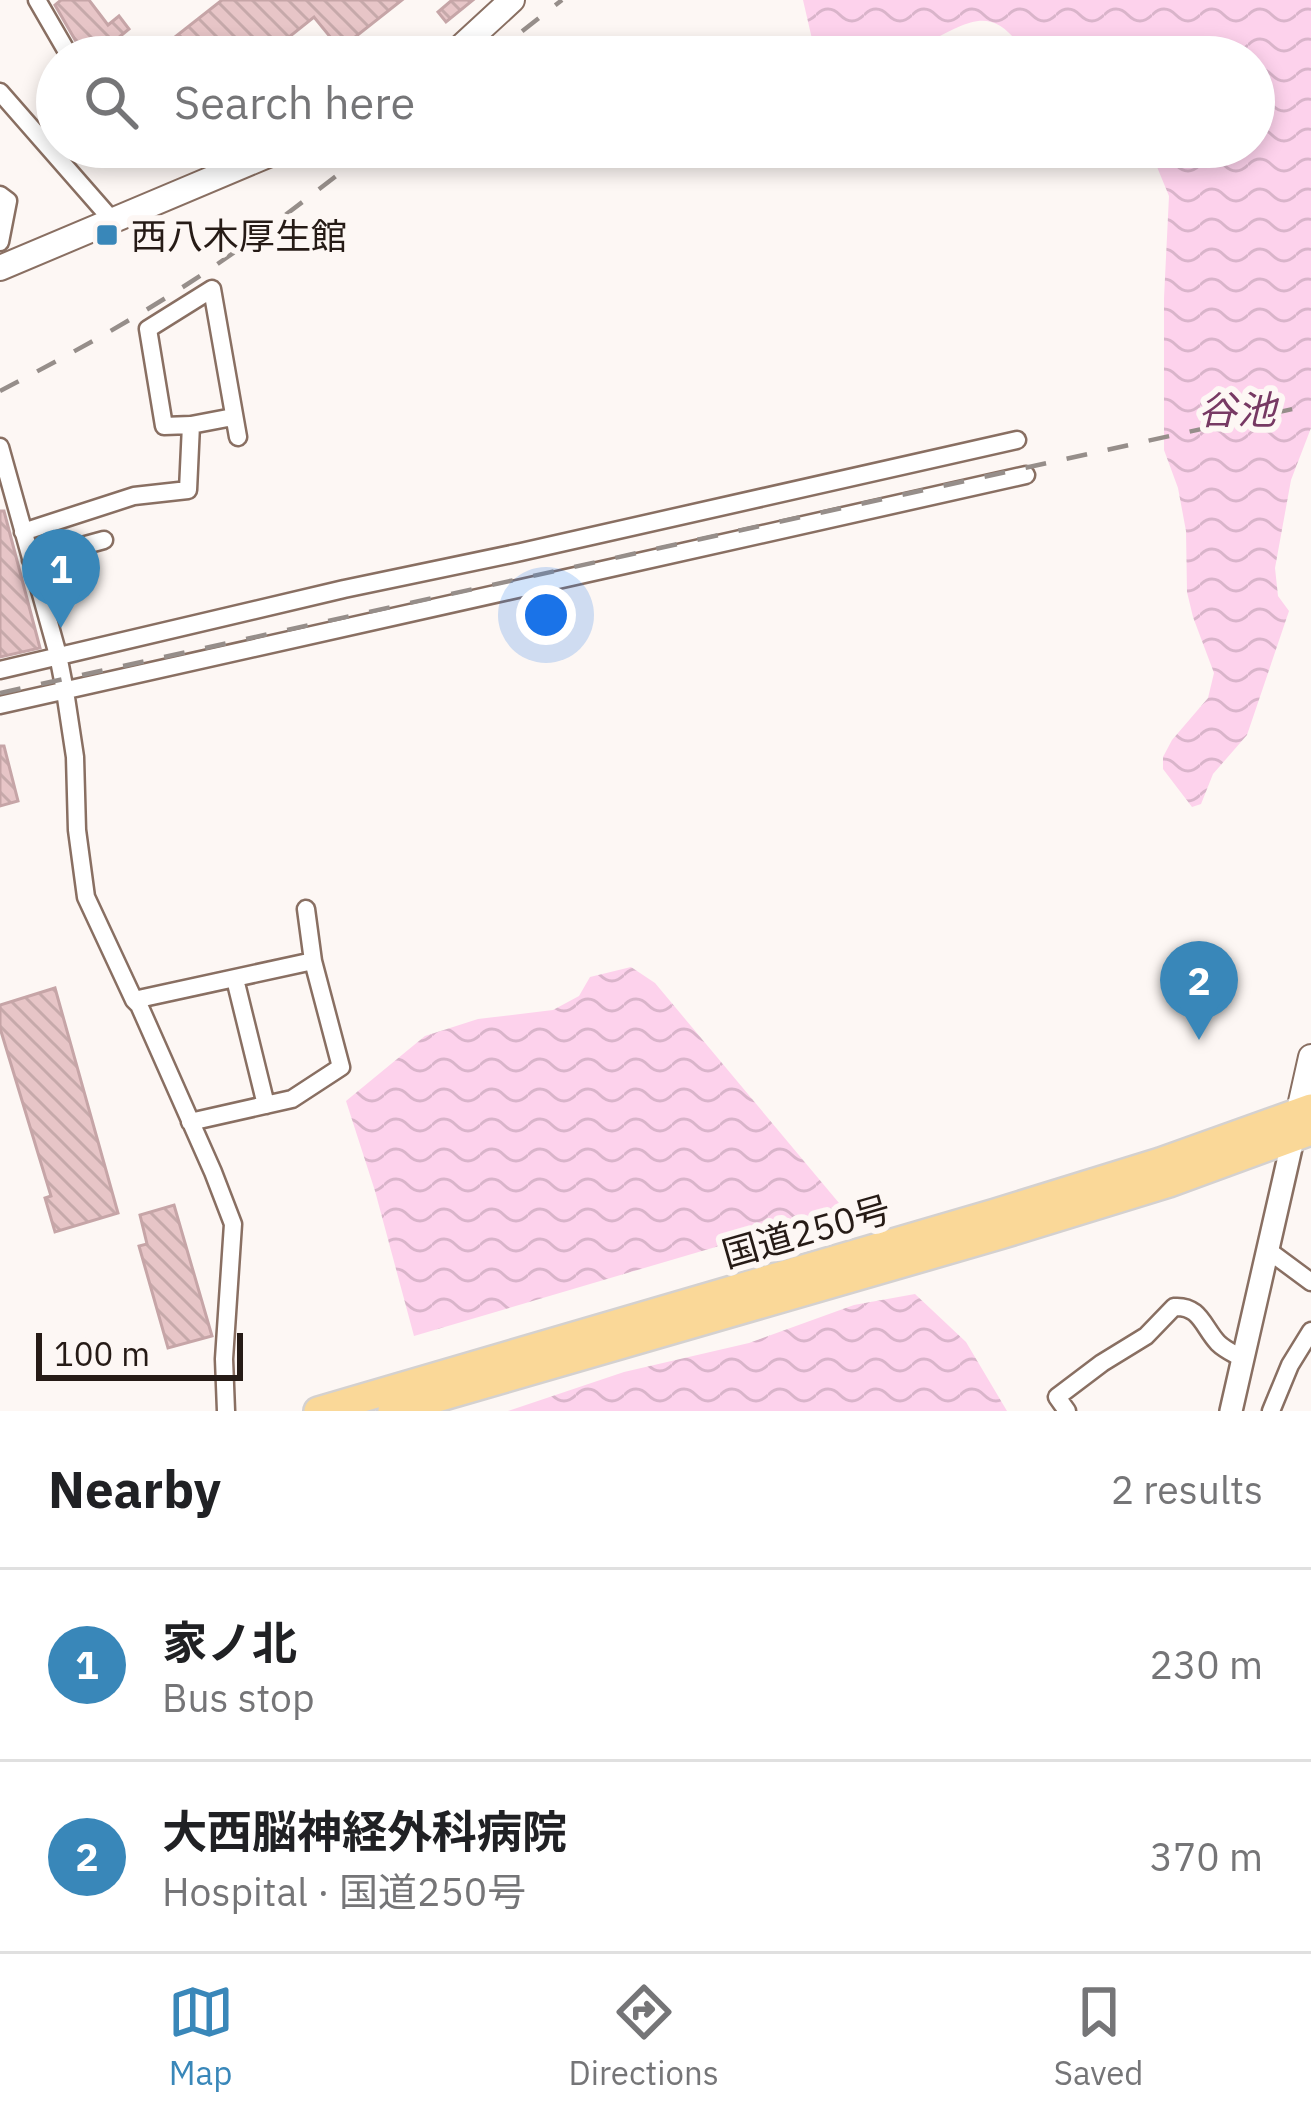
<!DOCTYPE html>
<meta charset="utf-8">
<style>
body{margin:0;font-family:"IBM Plex Sans","Noto Sans JP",sans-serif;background:#f2f2f2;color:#202124}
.scale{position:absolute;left:36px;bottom:30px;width:207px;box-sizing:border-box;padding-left:12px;border:6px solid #261b16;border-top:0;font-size:33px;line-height:42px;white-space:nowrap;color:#261b16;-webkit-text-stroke:9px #fdf7f4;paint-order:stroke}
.you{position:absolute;left:546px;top:615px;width:42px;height:42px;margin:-30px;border:9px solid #fff;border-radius:50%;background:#1a73e8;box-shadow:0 0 0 18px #1a73e833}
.badge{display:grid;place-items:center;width:78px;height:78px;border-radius:50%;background:#3987b9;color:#fff;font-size:39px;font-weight:700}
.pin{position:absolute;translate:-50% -99px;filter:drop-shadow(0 3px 6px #0008)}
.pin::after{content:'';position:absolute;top:63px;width:42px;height:36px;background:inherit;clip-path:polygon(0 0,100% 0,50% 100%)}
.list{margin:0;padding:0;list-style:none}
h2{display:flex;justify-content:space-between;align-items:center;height:156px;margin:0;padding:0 48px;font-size:51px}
h2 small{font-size:39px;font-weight:400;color:#757577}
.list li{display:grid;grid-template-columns:78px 1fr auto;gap:36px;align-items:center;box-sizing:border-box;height:192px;padding:0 48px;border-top:3px solid #e0e0e0}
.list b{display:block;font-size:45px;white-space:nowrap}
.list p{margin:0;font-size:39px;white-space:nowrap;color:#757577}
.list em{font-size:39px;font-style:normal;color:#757577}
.icon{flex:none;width:66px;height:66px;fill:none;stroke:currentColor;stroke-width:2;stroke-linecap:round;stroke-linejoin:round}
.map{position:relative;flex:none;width:1311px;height:1411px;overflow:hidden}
.search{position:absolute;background:#fff;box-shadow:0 6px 18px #0003;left:36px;right:36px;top:36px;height:132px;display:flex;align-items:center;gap:30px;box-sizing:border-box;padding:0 42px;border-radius:66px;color:#757577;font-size:45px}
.sheet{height:540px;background:#fff}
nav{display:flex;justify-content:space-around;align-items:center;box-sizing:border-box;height:168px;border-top:3px solid #e0e0e0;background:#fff;font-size:33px;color:#757577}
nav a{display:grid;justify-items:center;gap:6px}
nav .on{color:#3987b9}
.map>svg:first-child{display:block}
</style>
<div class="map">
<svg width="1311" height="1411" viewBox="0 0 1311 1411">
<defs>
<pattern id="water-waves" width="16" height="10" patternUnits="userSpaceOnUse" patternTransform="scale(3)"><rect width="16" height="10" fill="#fdd2ec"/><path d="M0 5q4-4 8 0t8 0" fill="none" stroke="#d9b4ca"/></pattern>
<pattern id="building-back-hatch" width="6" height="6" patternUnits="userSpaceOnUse" patternTransform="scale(3)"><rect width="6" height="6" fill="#e7c5c7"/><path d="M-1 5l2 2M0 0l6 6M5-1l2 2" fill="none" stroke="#c6a9aa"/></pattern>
</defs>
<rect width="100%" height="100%" fill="#fdf7f4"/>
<path fill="url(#water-waves)" d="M803 0H1311V428L1291 480 1275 568 1278 596 1289 611 1247 735 1213 774 1201 804 1192 807 1163 769V757L1172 740 1208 698 1214 673 1193 617 1187 592 1186 531 1178 488 1164 450V298L1169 196 1155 162 1138 147H1254V57H1028C994 4 974 18 927 43 920 47 910 54 902 56 873 65 837 52 812 39Z
M631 967 655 983 844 1209 414 1336 375 1191 346 1101 425 1036 478 1019 553 1010 579 996 590 977Z
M915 1294 966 1342 1007 1411H508L624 1372 749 1343 854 1305Z"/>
<path fill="url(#building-back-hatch)" stroke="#c6a5a7" stroke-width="3" d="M61 0H89L108 25 119 16 129 29 118 38 133 57H85L55 5Z
M222 0H402L340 49 314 17 264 57H155L168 47 166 44Z
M452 0H473L446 22 438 12Z
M0 511H4L40 648 0 657Z
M0 746H4L18 801 0 806Z
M55 988 118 1213 55 1232 45 1198 51 1196 0 1028V1005Z
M174 1205 212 1336 168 1348 139 1246 147 1244 140 1215Z"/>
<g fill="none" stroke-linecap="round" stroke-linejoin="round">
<g stroke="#896f62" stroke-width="21">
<path id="minor" d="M37 0 70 57
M0 92 112 220
M199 147 221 174
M0 195 8 201 0 242
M233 417 191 425 164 426 148 329 212 289 238 437
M0 447 58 655 65 691 75 757 77 830 86 897 134 1000 139 1005 213 1172 233 1224 224 1359 226 1411
M23 532 134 496 188 490 191 425
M31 560 104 540
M0 670 344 589 521 552 1017 440
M0 705 1026 475
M306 909 313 961
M235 979 266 1105
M134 1000 313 961 341 1067 292 1099 190 1122
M1269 1251 1311 1282
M1067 1411 1057 1397 1102 1363 1146 1336 1174 1307C1200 1305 1203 1327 1218 1343 1225 1350 1235 1354 1243 1359
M1271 1411 1290 1365 1311 1331"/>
</g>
<g stroke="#896f62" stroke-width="26">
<path id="tertiary" d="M1231 1411 1293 1139"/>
</g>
<g stroke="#896f62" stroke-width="28">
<path id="secondary" d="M450 57 512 0
M0 268 287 147
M1296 1124 1311 1057"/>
</g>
<g stroke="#d4d1d0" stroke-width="32">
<path id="trunk" d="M318 1411 995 1213 1160 1162 1311 1108
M392 1411 1000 1235 1169 1183 1311 1131"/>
</g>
<use href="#minor" stroke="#fff" stroke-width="16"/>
<use href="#tertiary" stroke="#fff" stroke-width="21"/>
<use href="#secondary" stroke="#fff" stroke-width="24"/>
<use href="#trunk" stroke="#fad898" stroke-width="27"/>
<path stroke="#968e8a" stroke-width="4.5" stroke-dasharray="21 21" stroke-linecap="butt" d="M489 57 562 0
M0 391C63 358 126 324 186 285 251 243 312 195 373 147
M0 693 1311 405"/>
</g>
<rect fill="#3987b9" stroke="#fdf7f4" stroke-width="4.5" x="95" y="223" width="24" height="24" rx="6"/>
<g text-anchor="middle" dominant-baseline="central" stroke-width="12" stroke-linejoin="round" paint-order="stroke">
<g font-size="36" fill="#261b16" stroke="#fdf7f4" text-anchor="start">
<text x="131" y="235">西八木厚生館</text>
</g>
<g font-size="36" fill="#261b16" stroke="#fdf7f4">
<text transform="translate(806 1231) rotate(-16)">国道250号</text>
</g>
<g font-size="39" font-style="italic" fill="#773963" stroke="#fdf7f4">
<text x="1237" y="409">谷池</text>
</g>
</g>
</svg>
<div class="scale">100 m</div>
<div class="you"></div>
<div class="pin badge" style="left:61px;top:628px">1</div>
<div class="pin badge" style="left:1199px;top:1040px">2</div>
<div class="search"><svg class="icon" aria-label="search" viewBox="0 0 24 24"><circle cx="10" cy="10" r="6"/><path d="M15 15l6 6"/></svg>Search here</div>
</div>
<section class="sheet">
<h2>Nearby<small>2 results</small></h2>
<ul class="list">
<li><span class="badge">1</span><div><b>家ノ北</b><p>Bus stop</p></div><em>230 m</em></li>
<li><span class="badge">2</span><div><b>大西脳神経外科病院</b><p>Hospital · 国道250号</p></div><em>370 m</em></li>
</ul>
</section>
<nav>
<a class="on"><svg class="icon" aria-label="map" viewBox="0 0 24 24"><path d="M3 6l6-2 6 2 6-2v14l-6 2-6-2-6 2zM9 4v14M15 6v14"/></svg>Map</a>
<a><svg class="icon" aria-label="directions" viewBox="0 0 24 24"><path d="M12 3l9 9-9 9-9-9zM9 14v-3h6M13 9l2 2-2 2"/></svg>Directions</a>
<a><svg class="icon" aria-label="saved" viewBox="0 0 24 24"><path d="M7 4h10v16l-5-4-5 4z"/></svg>Saved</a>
</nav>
